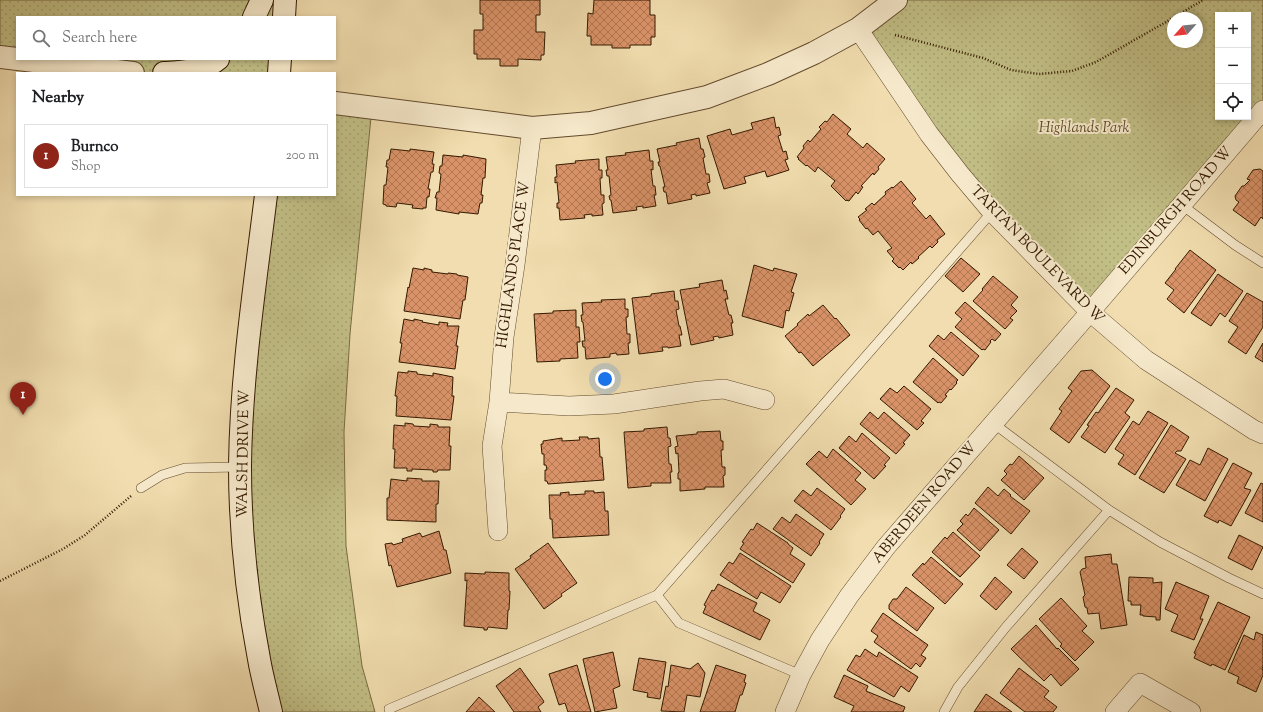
<!DOCTYPE html>
<meta charset="utf-8">
<style>
body{margin:0;font-family:"Sorts Mill Goudy",serif;background:#f2f2f2;color:#202124}
.controls{position:absolute;right:12px;top:12px;display:grid;overflow:hidden;border-radius:0px;box-shadow:0 2px 6px #0003}
.controls button{width:36px;height:36px;display:grid;place-items:center;padding:0;border:0;border-bottom:1px solid #e0e0e0;background:#fff;color:#202124;font:20px sans-serif}
.compass{position:absolute;left:1167px;top:12px;width:36px;height:36px;border-radius:50%;background:#fff;box-shadow:0 2px 6px #0003;rotate:243deg}
.you{position:absolute;left:605px;top:379px;width:14px;height:14px;margin:-10px;border:3px solid #fff;border-radius:50%;background:#1a73e8;box-shadow:0 0 0 6px #1a73e833}
.badge{display:grid;place-items:center;width:26px;height:26px;border-radius:50%;background:#8f2418;color:#fff;font-size:13px;font-weight:700}
.pin{position:absolute;translate:-50% -33px;filter:drop-shadow(0 1px 2px #0008)}
.pin::after{content:'';position:absolute;top:21px;width:14px;height:12px;background:inherit;clip-path:polygon(0 0,100% 0,50% 100%)}
.list{margin:0;padding:0;list-style:none}
h2{display:flex;justify-content:space-between;align-items:center;height:52px;margin:0;padding:0 16px;font-size:17px}
h2 small{font-size:13px;font-weight:400;color:#757577}
.list li{display:grid;grid-template-columns:26px 1fr auto;gap:12px;align-items:center;box-sizing:border-box;height:64px;margin:0 8px 8px;padding:0 8px;border:1px solid #e0e0e0;border-radius:0px}
.list b{display:block;font-size:15px;white-space:nowrap}
.list p{margin:0;font-size:13px;white-space:nowrap;color:#757577}
.list em{font-size:13px;font-style:normal;color:#757577}
.icon{flex:none;width:22px;height:22px;fill:none;stroke:currentColor;stroke-width:2;stroke-linecap:round;stroke-linejoin:round}
.map{position:relative;flex:none;width:1263px;height:712px;overflow:hidden}
.search{position:absolute;background:#fff;box-shadow:0 2px 6px #0003;left:16px;top:16px;width:320px;height:44px;display:flex;align-items:center;gap:10px;box-sizing:border-box;padding:0 14px;border-radius:0px;color:#757577;font-size:15px}
.panel{position:absolute;background:#fff;box-shadow:0 2px 6px #0003;left:16px;top:72px;width:320px;height:124px;border-radius:0px}
.map>svg:first-child{display:block}
</style>
<div class="map">
<svg width="1263" height="712" viewBox="0 0 1263 712">
<defs>
<pattern id="grass-dots" width="8" height="8" patternUnits="userSpaceOnUse"><rect width="8" height="8" fill="#c2bf86"/><path d="M2 2h.1M6 6h.1" fill="none" stroke="#a7a472" stroke-width="1.8" stroke-linecap="round"/></pattern>
<pattern id="building-cross-hatch" width="8" height="8" patternUnits="userSpaceOnUse"><rect width="8" height="8" fill="#da9368"/><path d="M0 0l8 8M0 8l8-8" fill="none" stroke="#b27753"/></pattern>
</defs>
<rect width="100%" height="100%" fill="#f1ddaf"/>
<filter id="stains"><feTurbulence type="fractalNoise" baseFrequency=".005" numOctaves="4"/><feColorMatrix values="0 0 0 0 .2 0 0 0 0 .09 0 0 0 0 .02 0 0 0 .5 -.17"/></filter>
<radialGradient id="worn" r=".72"><stop offset=".6" stop-color="#630" stop-opacity="0"/><stop offset="1" stop-color="#630" stop-opacity=".3"/></radialGradient>
<path fill="url(#grass-dots)" stroke="#7b6c43" fill-rule="evenodd" d="M0 0H285L284 17H17V59H280L279 73H133L0 57Z
M896 0H1263V110L1090 312 992 212 858 29ZM1218 15H1248V117H1218ZM1173 18H1197V42H1173Z
M335 103 372 107 350 334 344 432 346 546 362 666 375 712H271L249 599 247 355 266 195H335Z"/>
<path fill="url(#building-cross-hatch)" stroke="#341900" d="M480 0H540V15H536V32H545L544 55H541V60L518 59V66H500V59H477V54H474V30H483V14H480Z
M594 0H650V15H655V37H651V45H630V48H612V45H591V36H587L588 13 593 14Z
M833 114 851 129 847 134 863 148 867 143 885 159 878 167 879 169 874 175 873 173 861 186 863 187 858 194 856 192 849 201 846 200V201L831 186 835 181 818 167 815 172 807 165 806 166 798 159 799 158 797 157 804 148 803 146 808 140 810 142 821 129 819 127 825 121 827 122Z
M774 117 776 128 779 127 781 135 778 136 783 152 786 151 788 159 785 160 789 170 767 177 765 171 744 177 746 183 724 189 707 136 730 129 732 135 753 129 751 123Z
M699 138 701 149H703L705 157 703 158 706 174H709L710 182 707 183 710 193 696 196V194L691 195 692 199 668 204 666 192H664L663 187H665L660 166H659L658 162H660L657 149 677 145 676 143Z
M391 149 410 151V149L434 152 432 164H434L433 172H431L428 189H430L429 197H427L426 208H423V209L412 208 413 205 397 203 396 207 386 206V205L383 204 384 185H386L388 167H386L387 160H389Z
M649 150 650 161H653V170L651 169 653 186H655L656 195H654L656 206 643 208V206L636 207 637 210 613 213 611 200H610L609 196 611 195 609 176H607L606 170H608L606 157 626 155 625 153Z
M443 155 463 157V155L486 159 485 178H483L481 195H483L482 203H480L478 214 459 212V214L436 210 437 198H435L437 192H439L441 174 439 173 440 166H442Z
M599 159V170H602V178H600L601 195H604V203L602 204 603 215 592 216V214L584 215 585 218 560 220 559 208H557V203H559L557 182 555 183V177H557L556 165 576 163 575 161Z
M1260 169 1263 171V219L1261 217 1255 226 1233 210 1239 202 1236 200 1235 196 1242 186H1244L1250 180 1247 179 1253 170Z
M901 181 916 199 912 203 926 219 930 215 945 234 937 240 938 242 932 248 930 246 918 257 919 258 912 264 911 262 903 270 900 267 899 268 892 261 894 259 887 251 892 248 878 231 873 235 867 228 866 229 859 220 860 219 858 217 867 210 865 209 872 203 874 205 886 194 885 192 892 187 893 188Z
M1190 250 1216 270 1184 313 1167 299 1174 290 1165 283 1176 269H1175Z
M961 258 980 274 963 292 945 276Z
M754 265 773 271 774 268 797 274 791 292 794 293 789 311 786 310 783 328 742 316Z
M413 268 424 270V268L432 270V272L448 274V273L457 274V275L468 277 465 300H463L460 319 404 311 408 287 409 288Z
M1218 274 1243 291 1225 317 1220 313 1211 326 1191 313Z
M993 276 1018 297 1011 305 1017 311 1010 318 1013 320 1005 329 973 301 983 290 982 289Z
M722 280 724 291 726 290 728 299H725L729 315H731L733 323H731L733 335 719 338 718 336 713 337 714 340 691 345 680 290 700 287 699 284Z
M674 291 675 301H678L679 309 676 310 679 326H680L682 335H679L681 346 668 348V347H662L663 351 639 354 632 298 651 296V294Z
M1247 293 1263 302V327L1246 354 1228 342 1238 327 1229 321Z
M625 299V309H628V317H626L627 334H630V343H628L629 354 617 355 616 353 610 354V357L586 359 585 347H583L582 341H585L583 322H582L581 315H583L582 303 602 302 601 300Z
M965 302 1001 334 995 341 992 339 990 341 991 342 985 350 983 349 982 350 955 327 962 319 955 313Z
M823 305 835 319 836 318 850 335 813 366 801 352 799 353 785 336 798 325 797 324 808 314 809 316Z
M576 310V327H579L580 342H577L578 358 560 359V361L537 362 534 314 553 313V311Z
M404 319 414 321V319L423 321 422 322 439 325V322L448 323 447 326H459L456 346H458L455 369 399 362 402 343H400Z
M951 332 979 356 963 376 929 346 938 335 944 340Z
M1263 343V362L1255 357Z
M933 358 958 380 956 382 957 383 951 390 950 389 945 395 947 396 941 403 939 402 938 403 913 382Z
M1092 370 1110 386 1069 443 1050 429 1062 411 1059 409 1072 391 1068 388 1081 371Z
M408 371 417 372V374L433 376V373L453 377 452 396H454L451 420 396 416 397 396H395L398 372 408 373Z
M904 386 931 409 921 421 924 423 917 430 880 399 890 388 897 393Z
M1116 388 1134 400 1125 413 1130 417 1105 453 1081 437 1089 426 1087 425 1096 412 1098 413Z
M1148 411 1168 423 1135 475 1118 464 1124 455 1115 449 1133 421 1139 425Z
M870 412 878 419 884 412 910 435 903 443 905 444 896 454 860 424Z
M405 423 413 424 414 426 430 427V424L438 425V427H450L449 446H451L450 470H438L437 472H433V470L412 469V471H407V468H394L395 449H393L394 425 405 426Z
M1171 425 1189 437 1181 451H1177L1175 453 1186 459 1164 493 1139 478Z
M667 427 668 438H670L671 446 668 447 669 464H671L672 472H670L671 483H651V486L628 488 624 432 644 431V429Z
M720 431 721 441H723V450H721L722 467H725V475L723 476 724 487H705V489L680 491V479H678V473L679 472 678 453 676 454 675 447 678 446 676 436 697 434V432Z
M862 433 890 458 884 465 886 466 874 479 839 448 849 436 856 442Z
M579 437H588V439L599 438 600 457H602L604 480 548 484 547 481H545V470H547L546 465H544V454H542L541 444H543V441L562 438V441L580 440Z
M1208 448 1228 459 1205 501 1176 485 1190 460 1200 465Z
M833 449 861 473 855 480 866 489 851 505 806 464 819 451 827 458Z
M1019 456 1044 478 1024 500 1001 480 1007 474 1004 471 1010 464 1012 465Z
M1233 463 1252 473 1244 488 1251 490 1231 526 1219 520 1218 523 1204 516Z
M407 478 422 479V481H439L438 504H436V522L387 520V498H389L391 479 407 481Z
M1261 483 1263 484V522L1245 513Z
M988 487 998 496 1004 489 1011 495 1010 496 1030 511 1011 534 975 503Z
M817 488 845 509 840 516 841 517 831 530 794 501 803 490 811 496Z
M585 491H594V493L604 492 605 511H608L609 535 553 538 552 519H550L549 495H561L560 493 569 492V495L585 494Z
M974 508 999 530 980 551 957 530 963 524 960 521 966 514 968 516Z
M796 514 824 534 819 542 820 543 811 556 773 529 782 517 790 523Z
M757 523 788 543V544L793 548 790 554 805 564 793 583 740 549 744 543 742 542 751 529 753 530Z
M439 531 444 550H446L451 573 397 587 391 565 389 566 385 544 392 543 393 545 403 542 402 539 420 533 422 537Z
M953 532 980 556 960 577 932 552 945 537 947 539Z
M1239 535 1263 547 1252 570 1228 558Z
M548 543 577 583 561 594 562 596 544 609 515 569 531 558 530 556Z
M1022 548 1038 562 1024 579 1007 565Z
M740 553 791 586 780 603 761 592 757 599 720 575 729 562 733 564Z
M1111 554 1112 564H1117L1127 625 1101 629 1099 613 1088 614 1087 608 1085 607 1083 597 1085 595 1080 572 1082 569 1086 568 1085 557Z
M931 557 963 584 945 604 912 575 923 563 924 565Z
M485 572 509 573V591H510L509 610H508L507 629 488 627 487 630H484V628L464 626 467 580 465 581V573L485 574Z
M995 577 1012 592 996 610 980 596Z
M1129 577 1153 578V583L1162 582 1160 620H1156V617L1143 616V615H1140L1141 605H1131V601H1128Z
M1176 582 1209 596 1200 619H1203L1194 640 1171 631 1178 615 1165 609Z
M718 584 757 603 753 611 770 620 760 640 703 613 706 606 704 605 712 590 714 591Z
M906 587 934 608 917 631 889 609V605L893 599H897Z
M1061 598 1087 626 1082 631 1094 642 1075 661 1060 646 1062 644 1039 619Z
M1218 602 1250 617 1225 670 1212 664 1211 666 1194 658 1196 654 1194 653Z
M883 613 928 645 921 655 926 658 920 667 916 663 911 669 874 642 878 636 871 631Z
M1036 625 1057 649 1058 648 1079 669 1061 686 1051 674 1044 681 1011 649Z
M1256 632 1263 635V666L1262 669 1263 670V675L1256 692 1237 683 1239 677 1228 672 1244 635 1254 640Z
M865 649 877 657 879 652 918 677 909 692 901 686 894 697 847 670 856 655 860 657Z
M613 652 620 686 613 689 617 708 595 712 583 659Z
M639 658 666 662 660 699 647 697 648 693 633 690Z
M698 663 705 673 700 697 687 695 684 712 661 711 666 686 668 687 671 665 690 669Z
M577 665 591 712H568L565 703 559 705 549 674Z
M716 665 746 675 744 682 746 683 742 695H740L735 712H700Z
M520 668 543 700 544 702 538 707 541 712H514L496 686Z
M1019 668 1049 691 1044 697 1057 707 1053 712H1025L1000 693Z
M844 675 868 686 866 691 905 707 903 712H851L854 706 834 697Z
M986 694 1012 712H974Z
M479 697 495 712H466Z"/>
<g fill="none" stroke-linecap="round" stroke-linejoin="round">
<g stroke="#634a2c" stroke-width="10">
<path id="service" d="M1182 205 1235 245 1263 263
M993 423 1109 510 1160 542 1229 578 1263 594
M141 488 162 475 185 468 240 467
M657 595 679 623 801 675
M390 712 389 709 657 595 992 212
M944 712 958 687 1006 627 1109 510"/>
</g>
<g stroke="#634a2c" stroke-width="20">
<path id="minor" d="M858 29 929 134 960 174 992 212 1090 312 1146 360 1254 430 1263 434
M499 402 569 406 614 404 700 391 724 389 765 400
M498 531 492 446 499 402 504 337 515 265 532 128
M785 712 801 675 820 640 849 596 886 547 1090 312 1263 110
M1115 712 1140 683 1191 712"/>
</g>
<g stroke="#634a2c" stroke-width="24">
<path id="tertiary" d="M0 57 133 73
M335 103 532 128 591 123 707 97 768 74 814 53 858 29 896 0"/>
</g>
<g stroke="#341900" stroke-width="24">
<path id="secondary" d="M254 17 262 0
M284 17 285 0
M164 73C181 72 205 71 218 59
M279 73 280 59
M266 195C255 285 241 375 240 466 240 530 247 596 259 659 262 677 267 694 271 712"/>
</g>
<path stroke="#341900" stroke-width="2.5" stroke-dasharray="1 2" stroke-linecap="butt" d="M1173 18 1203 0
M895 35 983 58 1011 70 1039 74 1072 71 1096 62 1173 18
M0 581 63 549 85 535 131 496"/>
<use href="#service" stroke="#f6e9cb" stroke-width="9"/>
<use href="#minor" stroke="#f6e9cb" stroke-width="19"/>
<use href="#tertiary" stroke="#f6e9cb" stroke-width="22"/>
<use href="#secondary" stroke="#f6e9cb" stroke-width="22"/>
</g>
<g text-anchor="middle" dominant-baseline="central" stroke-width="4" stroke-linejoin="round" paint-order="stroke">
<g font-size="15" font-style="italic" fill="#5f4b28" stroke="#f6e9cb">
<text x="1084" y="128">Highlands Park</text>
</g>
<g font-size="15" fill="#341900" stroke="#f6e9cb">
<text transform="translate(1176 211) rotate(-49)">EDINBURGH ROAD W</text>
<text transform="translate(1037 255) rotate(46)">TARTAN BOULEVARD W</text>
<text transform="translate(514 265) rotate(-82)">HIGHLANDS PLACE W</text>
<text transform="translate(244 454) rotate(-89)">WALSH DRIVE W</text>
<text transform="translate(925 503) rotate(-50)">ABERDEEN ROAD W</text>
</g>
</g>
<rect width="100%" height="100%" filter="url(#stains)"/>
<rect width="100%" height="100%" fill="url(#worn)"/>
</svg>
<div class="controls">
<button>+</button>
<button>−</button>
<button><svg class="icon" aria-label="locate" viewBox="0 0 24 24"><circle cx="12" cy="12" r="6"/><path d="M12 2v4M12 18v4M2 12h4M18 12h4"/></svg></button>
</div>
<svg class="compass" viewBox="-18 -18 36 36"><path d="M0-13l5 13h-10z" fill="#e53935"/><path d="M0 13l5-13h-10z" fill="#757577"/></svg>
<div class="you"></div>
<div class="pin badge" style="left:23px;top:415px">1</div>
<div class="search"><svg class="icon" aria-label="search" viewBox="0 0 24 24"><circle cx="10" cy="10" r="6"/><path d="M15 15l6 6"/></svg>Search here</div>
<section class="panel">
<h2>Nearby<small></small></h2>
<ul class="list">
<li><span class="badge">1</span><div><b>Burnco</b><p>Shop</p></div><em>200 m</em></li>
</ul>
</section>
</div>
